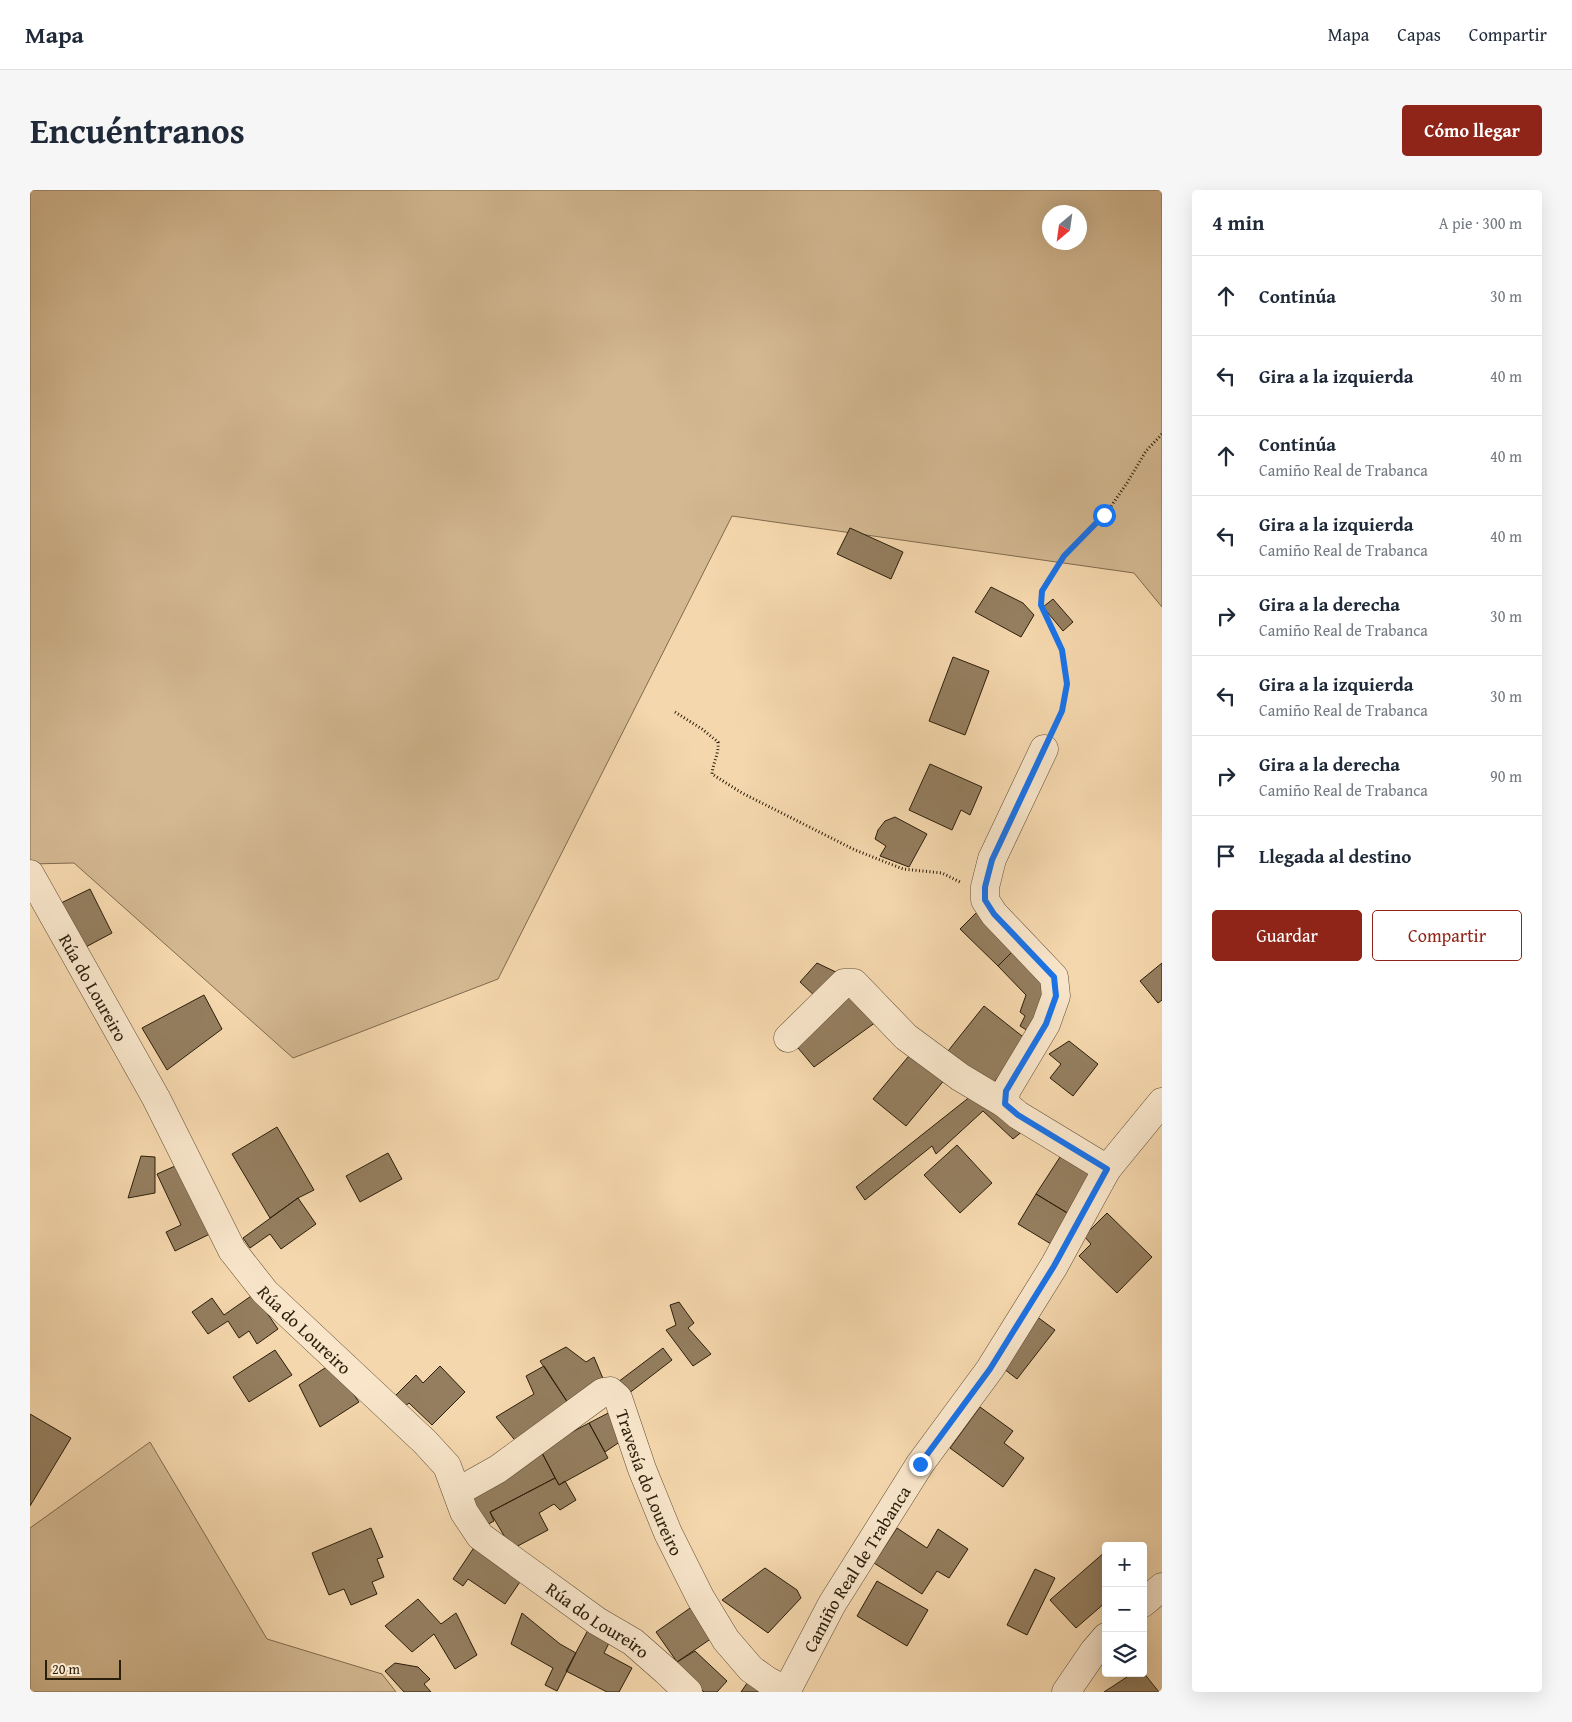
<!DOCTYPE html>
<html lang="es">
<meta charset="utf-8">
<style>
body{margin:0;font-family:"Gentium Book Plus",serif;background:#f6f6f7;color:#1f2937}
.controls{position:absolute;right:15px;bottom:15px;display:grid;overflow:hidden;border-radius:5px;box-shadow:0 5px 20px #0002}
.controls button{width:45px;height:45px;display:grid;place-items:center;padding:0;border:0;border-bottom:1px solid #e0e1e3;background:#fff;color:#1f2937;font:25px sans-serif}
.compass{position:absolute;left:1012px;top:15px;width:45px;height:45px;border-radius:50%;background:#fff;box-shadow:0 5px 20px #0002;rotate:209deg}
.scale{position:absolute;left:15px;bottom:12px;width:76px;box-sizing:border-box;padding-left:5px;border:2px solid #2b1e0a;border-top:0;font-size:14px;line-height:18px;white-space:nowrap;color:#2b1e0a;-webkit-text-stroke:4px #f8e5ca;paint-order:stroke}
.stop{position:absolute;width:15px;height:15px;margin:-11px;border:4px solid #1a73e8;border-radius:50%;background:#fff}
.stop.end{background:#1a73e8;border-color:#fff;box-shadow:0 1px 5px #0008}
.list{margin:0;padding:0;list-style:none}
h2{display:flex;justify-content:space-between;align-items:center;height:65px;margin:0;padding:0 20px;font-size:21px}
h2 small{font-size:16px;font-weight:400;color:#747a83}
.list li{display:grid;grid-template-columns:32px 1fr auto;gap:15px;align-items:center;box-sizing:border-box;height:80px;padding:0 20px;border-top:1px solid #e0e1e3}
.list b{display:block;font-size:19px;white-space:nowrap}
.list p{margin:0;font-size:16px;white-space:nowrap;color:#747a83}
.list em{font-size:16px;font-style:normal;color:#747a83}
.actions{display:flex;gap:10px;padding:15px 20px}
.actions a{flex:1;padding:11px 0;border:1px solid #8f2418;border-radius:5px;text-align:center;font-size:18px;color:#8f2418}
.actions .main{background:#8f2418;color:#fff}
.icon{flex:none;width:28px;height:28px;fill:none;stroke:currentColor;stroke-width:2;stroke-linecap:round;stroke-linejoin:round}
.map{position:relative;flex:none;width:1132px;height:1502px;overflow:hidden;border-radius:5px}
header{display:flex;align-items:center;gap:30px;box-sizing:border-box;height:70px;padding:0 25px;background:#fff;border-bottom:1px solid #e0e1e3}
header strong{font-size:24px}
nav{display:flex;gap:28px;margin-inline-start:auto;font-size:18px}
.intro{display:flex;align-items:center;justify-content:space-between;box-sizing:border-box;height:120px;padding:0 30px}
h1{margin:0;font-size:35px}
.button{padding:12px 22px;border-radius:5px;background:#8f2418;color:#fff;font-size:18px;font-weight:700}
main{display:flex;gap:30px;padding:0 30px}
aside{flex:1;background:#fff;border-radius:5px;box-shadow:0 5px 20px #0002}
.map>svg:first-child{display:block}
</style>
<header>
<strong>Mapa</strong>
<nav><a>Mapa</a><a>Capas</a><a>Compartir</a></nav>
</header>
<div class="intro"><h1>Encuéntranos</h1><a class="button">Cómo llegar</a></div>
<main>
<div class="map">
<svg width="1132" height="1502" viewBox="0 0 1132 1502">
<rect width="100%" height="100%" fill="#f5d7ad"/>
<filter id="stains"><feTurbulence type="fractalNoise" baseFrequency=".004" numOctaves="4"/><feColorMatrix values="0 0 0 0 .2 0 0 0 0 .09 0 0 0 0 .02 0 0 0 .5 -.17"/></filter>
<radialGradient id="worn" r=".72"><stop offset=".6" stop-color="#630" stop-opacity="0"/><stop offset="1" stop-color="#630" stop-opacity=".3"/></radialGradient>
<path fill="#d3b891" stroke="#7f6b4e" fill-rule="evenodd" d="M0 0H1132V417L1104 383 702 326 468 789 263 868 44 673 0 674ZM1019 22H1050V52H1019Z
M120 1252 237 1449 352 1484 366 1502H0V1338Z"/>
<path fill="#947e5f" stroke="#2b1e0a" d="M820 338 873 362 861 389 807 364Z
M961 397 993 413 1004 425 991 447 945 422Z
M1023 409 1043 432 1033 441 1013 417Z
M923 467 959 481 935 545 899 531Z
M900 574 952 597 940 625 931 620 922 640 879 620Z
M865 627 897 644 879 677 850 666 856 656 845 649 848 640 855 631Z
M60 699 82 743 52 759 29 714Z
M948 721 986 758 968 776 930 739Z
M986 758 1017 792 1003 844 990 836 995 826 990 822 996 805 968 776Z
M787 773 810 784 787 808 770 792Z
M1132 773V810L1128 813 1110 791Z
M817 799 846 832 784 877 763 852Z
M174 805 192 839 137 880 112 838Z
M954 816 997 850 962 895 918 861Z
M1039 851 1068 874 1043 906 1020 888 1031 874 1019 864Z
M883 861 916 888 876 936 843 909Z
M946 902 994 940 983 949 953 921 906 964 902 956 835 1010 826 997Z
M247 937 284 1000 268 1008 240 1028 202 964Z
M927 955 962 993 930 1023 894 985Z
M358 963 372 989 330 1012 316 986Z
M1032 964 1064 986 1039 1024 1006 1004Z
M111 966 125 967V1003L98 1008Z
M152 973 184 1042 145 1061 136 1042 151 1035 127 984Z
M1006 1004 1039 1024 1021 1054 988 1034Z
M268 1008 286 1034 251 1059 240 1044 220 1058 213 1048Z
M1077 1023 1122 1067 1087 1103 1049 1066 1061 1054 1054 1046Z
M224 1104 248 1139 227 1154 219 1141 209 1148 198 1131 178 1144 162 1122 182 1108 194 1125Z
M649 1112 664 1133 658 1138 681 1164 663 1176 636 1140 646 1135 640 1115Z
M1006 1126 1025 1140 987 1189 969 1175Z
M536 1157 556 1172 564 1167 574 1191 538 1213 510 1171Z
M633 1158 642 1170 598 1204 588 1192Z
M245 1160 262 1185 219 1212 203 1187Z
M298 1176 315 1192 329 1212 290 1237 269 1195Z
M410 1176 435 1202 402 1235 379 1213 374 1217 364 1207 386 1185 393 1193Z
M514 1176 538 1213 488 1254 466 1227 504 1204 496 1186Z
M950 1217 983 1241 974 1253 994 1268 973 1297 920 1258Z
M586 1219 594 1249 575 1262 559 1233Z
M0 1224 41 1248 0 1316Z
M559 1233 578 1268 529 1295 510 1259Z
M512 1263 525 1288 460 1322 464 1331 453 1337 435 1305Z
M525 1288 529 1295 535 1291 546 1310 530 1320 524 1314 509 1323 518 1340 482 1359 460 1322Z
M341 1338 353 1367 347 1369 354 1387 342 1392 347 1404 321 1415 314 1399 299 1405 282 1363Z
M867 1338 897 1358 908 1339 938 1359 919 1388 907 1381 892 1404 844 1373Z
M447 1353 494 1386 475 1414 438 1389 433 1396 423 1389Z
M1076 1361V1412L1046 1438 1020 1410Z
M735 1378 767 1400 771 1408 738 1443 692 1410Z
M1005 1379 1025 1388 997 1445 977 1435Z
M847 1391 898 1420 877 1456 827 1426Z
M388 1409 411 1434 426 1423 447 1465 425 1479 404 1444 382 1462 355 1436Z
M663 1416 685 1446 647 1472 626 1442Z
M492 1423 530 1454 546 1463 527 1501 515 1495 523 1478 481 1454Z
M558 1440 580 1451 574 1463 602 1478 589 1502H577L536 1481Z
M665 1461 697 1491 687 1502H674L642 1472H647Z
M365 1473 388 1477 400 1489 394 1494 401 1502H374L355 1481Z
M1113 1482 1129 1502H1074L1103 1483Z
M722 1486 746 1502H711Z"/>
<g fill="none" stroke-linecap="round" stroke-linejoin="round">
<g stroke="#5e4c33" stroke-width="29">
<g id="minor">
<path d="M1014 559 962 669 955 697V710L964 724 1024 787 1026 806 1016 834 976 901 975 914 988 925 1077 979"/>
<path id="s1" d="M0 684 126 908 202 1060 235 1102 395 1252 417 1276 434 1322 450 1346 567 1431 603 1452 636 1481 658 1502"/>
<path d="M758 848 814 793H824L876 847 930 887 975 914"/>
<path id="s2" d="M427 1302 468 1279 573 1202 580 1201 588 1208 612 1279 638 1343 670 1407 696 1450 721 1479 738 1491 756 1500"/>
<path d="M1113 1413 1132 1397"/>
<path id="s3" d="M756 1502 802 1414 890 1274 960 1179 1024 1076 1077 979 1132 912"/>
<path d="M1036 1502 1064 1461 1076 1447"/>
</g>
</g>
<path stroke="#2b1e0a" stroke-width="3" stroke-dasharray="1 2.5" stroke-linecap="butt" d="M645 522 672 539 688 552C689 565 683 572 682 584L712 603 825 660 873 679 912 683 930 692
M1025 536 1032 521 1037 494 1032 460 1011 415 1012 401 1034 367 1075 325 1097 293 1116 261 1132 244"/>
<use href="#minor" stroke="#f8e5ca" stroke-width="28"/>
</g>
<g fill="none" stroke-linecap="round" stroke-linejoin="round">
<path stroke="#1a73e8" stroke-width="6" d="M890 1274 960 1179 1024 1076 1077 979 988 925 975 914 976 901 1016 834 1026 806 1024 787 964 724 955 710V697L962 670 1032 521 1037 494 1032 460 1011 415 1012 401 1034 366 1074 325"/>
</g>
<g text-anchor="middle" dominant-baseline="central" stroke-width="4.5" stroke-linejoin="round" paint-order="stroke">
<g font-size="18" fill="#2b1e0a" stroke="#f8e5ca">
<text stroke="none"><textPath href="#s1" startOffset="130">Rúa do Loureiro</textPath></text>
<text stroke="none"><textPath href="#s1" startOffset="535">Rúa do Loureiro</textPath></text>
<text stroke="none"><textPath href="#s2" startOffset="285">Travesía do Loureiro</textPath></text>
<text stroke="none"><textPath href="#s3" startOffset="142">Camiño Real de Trabanca</textPath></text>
<text stroke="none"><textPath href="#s1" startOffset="955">Rúa do Loureiro</textPath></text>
</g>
</g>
<rect width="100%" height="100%" filter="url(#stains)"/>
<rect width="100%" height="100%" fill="url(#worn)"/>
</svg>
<div class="controls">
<button>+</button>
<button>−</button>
<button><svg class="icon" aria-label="layers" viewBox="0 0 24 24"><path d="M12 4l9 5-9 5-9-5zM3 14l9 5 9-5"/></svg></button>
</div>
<svg class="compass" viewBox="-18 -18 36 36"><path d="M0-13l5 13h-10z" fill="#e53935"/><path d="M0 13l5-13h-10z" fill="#747a83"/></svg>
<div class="scale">20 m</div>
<div class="stop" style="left:1074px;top:325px"></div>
<div class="stop end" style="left:890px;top:1274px"></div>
</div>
<aside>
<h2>4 min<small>A pie · 300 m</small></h2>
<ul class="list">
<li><svg class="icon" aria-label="ahead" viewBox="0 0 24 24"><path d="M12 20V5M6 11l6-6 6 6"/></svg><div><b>Continúa</b></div><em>30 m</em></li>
<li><svg class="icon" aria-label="left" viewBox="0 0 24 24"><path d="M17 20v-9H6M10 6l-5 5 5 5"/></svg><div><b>Gira a la izquierda</b></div><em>40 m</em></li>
<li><svg class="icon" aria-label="ahead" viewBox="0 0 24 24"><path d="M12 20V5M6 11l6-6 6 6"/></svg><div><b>Continúa</b><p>Camiño Real de Trabanca</p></div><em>40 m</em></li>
<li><svg class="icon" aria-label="left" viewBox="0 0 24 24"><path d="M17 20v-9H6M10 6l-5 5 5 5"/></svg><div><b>Gira a la izquierda</b><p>Camiño Real de Trabanca</p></div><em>40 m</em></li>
<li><svg class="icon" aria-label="right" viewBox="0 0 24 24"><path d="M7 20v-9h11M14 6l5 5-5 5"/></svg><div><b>Gira a la derecha</b><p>Camiño Real de Trabanca</p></div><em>30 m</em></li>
<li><svg class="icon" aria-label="left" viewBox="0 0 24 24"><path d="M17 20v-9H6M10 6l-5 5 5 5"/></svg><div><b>Gira a la izquierda</b><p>Camiño Real de Trabanca</p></div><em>30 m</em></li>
<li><svg class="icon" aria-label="right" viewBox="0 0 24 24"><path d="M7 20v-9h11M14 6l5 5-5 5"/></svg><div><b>Gira a la derecha</b><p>Camiño Real de Trabanca</p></div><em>90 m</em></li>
<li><svg class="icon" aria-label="arrive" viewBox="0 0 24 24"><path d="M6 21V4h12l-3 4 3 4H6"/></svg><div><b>Llegada al destino</b></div></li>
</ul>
<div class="actions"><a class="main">Guardar</a><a>Compartir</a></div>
</aside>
</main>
